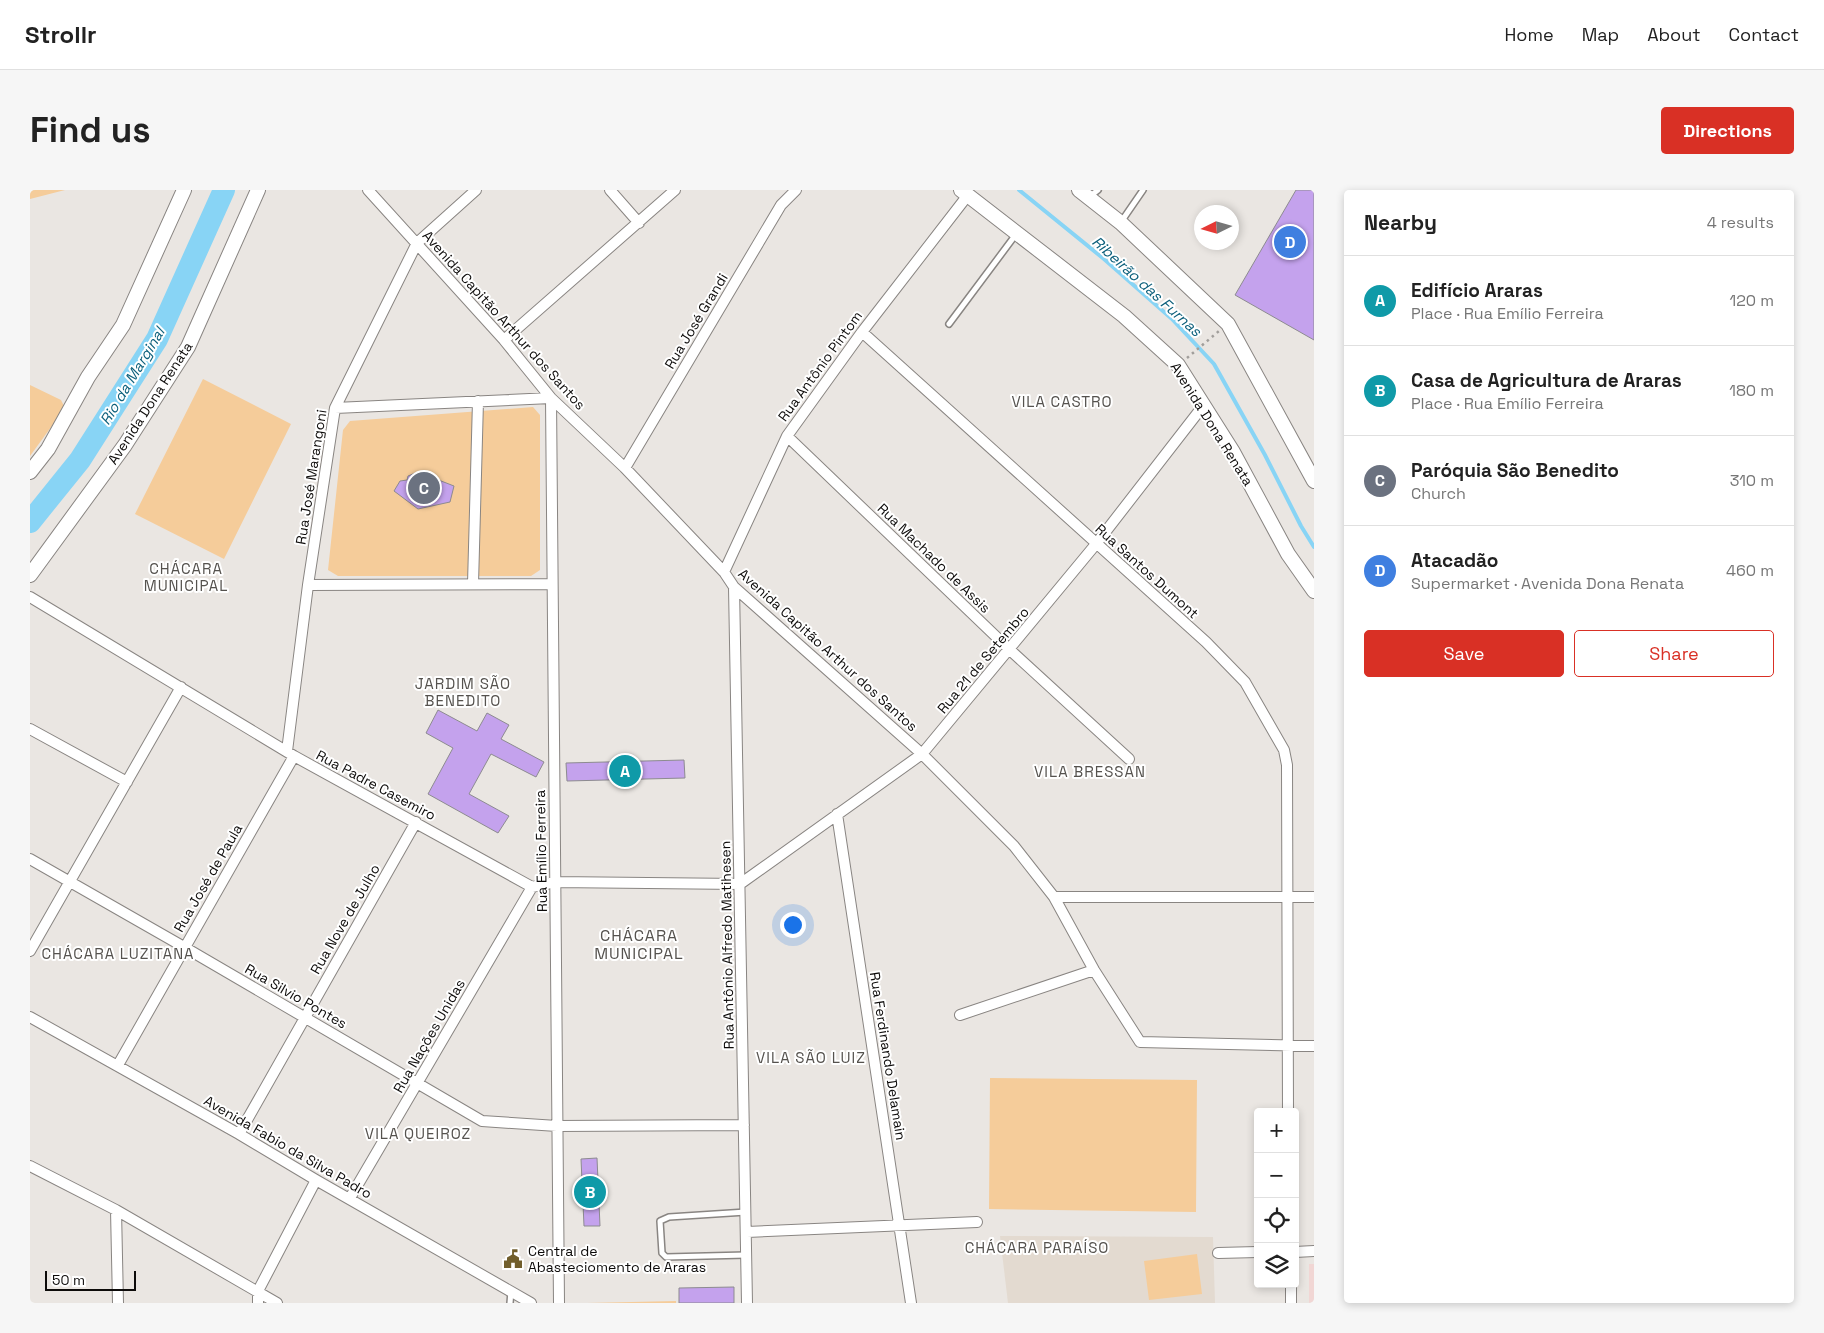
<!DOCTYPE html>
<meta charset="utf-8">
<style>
body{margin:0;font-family:"Space Grotesk",sans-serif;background:#f6f6f6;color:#222}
.controls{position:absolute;right:15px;bottom:15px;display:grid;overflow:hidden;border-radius:5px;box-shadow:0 2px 8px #0003}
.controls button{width:45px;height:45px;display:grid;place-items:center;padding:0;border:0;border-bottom:1px solid #e0e0e0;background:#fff;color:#222;font:25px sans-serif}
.compass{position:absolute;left:1164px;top:15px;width:45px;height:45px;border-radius:50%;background:#fff;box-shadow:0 2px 8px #0003;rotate:265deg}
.scale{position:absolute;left:15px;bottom:12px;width:91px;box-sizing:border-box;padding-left:5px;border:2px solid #0d0b0a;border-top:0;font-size:14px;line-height:18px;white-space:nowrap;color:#0d0b0a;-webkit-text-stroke:4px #fff;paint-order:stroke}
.you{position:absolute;left:762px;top:734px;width:18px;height:18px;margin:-12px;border:4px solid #fff;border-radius:50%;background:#1a73e8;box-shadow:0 0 0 8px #1a73e833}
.badge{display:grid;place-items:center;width:32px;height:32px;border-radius:50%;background:#d93025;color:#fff;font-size:16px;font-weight:700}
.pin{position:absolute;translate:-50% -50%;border:2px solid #fff;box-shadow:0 1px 5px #0006}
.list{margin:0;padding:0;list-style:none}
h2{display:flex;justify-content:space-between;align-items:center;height:65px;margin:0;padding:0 20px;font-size:21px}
h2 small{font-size:16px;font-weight:400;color:#767676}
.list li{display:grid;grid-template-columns:32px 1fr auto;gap:15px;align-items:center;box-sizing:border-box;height:90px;padding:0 20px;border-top:1px solid #e0e0e0}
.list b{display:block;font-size:19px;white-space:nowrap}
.list p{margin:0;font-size:16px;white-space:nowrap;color:#767676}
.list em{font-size:16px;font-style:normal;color:#767676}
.actions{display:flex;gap:10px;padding:15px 20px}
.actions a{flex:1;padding:11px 0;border:1px solid #d93025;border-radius:5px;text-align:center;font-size:18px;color:#d93025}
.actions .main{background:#d93025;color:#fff}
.icon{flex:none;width:28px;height:28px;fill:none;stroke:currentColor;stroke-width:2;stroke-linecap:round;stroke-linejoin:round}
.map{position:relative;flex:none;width:1284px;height:1113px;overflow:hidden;border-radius:5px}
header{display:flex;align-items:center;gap:30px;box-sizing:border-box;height:70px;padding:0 25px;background:#fff;border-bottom:1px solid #e0e0e0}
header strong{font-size:24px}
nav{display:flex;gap:28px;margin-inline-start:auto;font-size:18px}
.intro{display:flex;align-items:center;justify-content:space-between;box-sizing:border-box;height:120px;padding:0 30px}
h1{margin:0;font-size:35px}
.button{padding:12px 22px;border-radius:5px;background:#d93025;color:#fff;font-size:18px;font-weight:700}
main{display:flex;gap:30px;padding:0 30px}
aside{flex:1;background:#fff;border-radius:5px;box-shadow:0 2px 8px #0003}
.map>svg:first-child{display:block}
</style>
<header>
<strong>Strollr</strong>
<nav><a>Home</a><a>Map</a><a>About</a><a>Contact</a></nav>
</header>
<div class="intro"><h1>Find us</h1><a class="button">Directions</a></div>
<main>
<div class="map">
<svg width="1284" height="1113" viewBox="0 0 1284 1113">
<rect width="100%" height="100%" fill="#eae6e2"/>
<path fill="#e3dad0" d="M970 1046 1183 1047 1185 1113H978Z"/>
<path fill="#f1d6d4" d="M1279 1074H1284V1113H1279Z"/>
<path fill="#f5cc9a" d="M0 0H35L0 9Z
M173 189 261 234 194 369 105 324Z
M0 195 31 210 35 218 0 266Z
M503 217 510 225V380L501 386H308L298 380 313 240 320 231Z
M960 888 1167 890 1166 1022 959 1019Z
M1167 1064 1172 1104 1119 1110 1114 1071Z
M646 1111V1113H557Z"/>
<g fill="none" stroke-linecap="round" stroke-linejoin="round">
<path stroke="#88d4f5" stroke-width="4" d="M989 0 1074 69 1142 129 1184 174 1235 265 1271 336 1284 357"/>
<path stroke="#88d4f5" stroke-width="22" d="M0 332 50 270 127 149 194 0"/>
</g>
<path fill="#c4a2ed" stroke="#8d8b90" d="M1266 0H1284V150L1205 105Z
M388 282 424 296 420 312 388 319 364 301 370 291 377 290 378 286Z
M408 520 447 541 457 523 479 535 471 549 514 572 506 587 461 564 439 604 479 626 468 643 398 604 423 558 396 543Z
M654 570 655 588 537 591 536 573Z
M567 968 570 1036H554L551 969Z
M704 1097V1113H649V1098Z"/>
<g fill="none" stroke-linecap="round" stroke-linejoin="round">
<g stroke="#898582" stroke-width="8">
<path id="lane" d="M1059 7 1068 0
M1091 32 1113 0
M919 134 987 43
M716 1022 639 1027 630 1031 632 1063 636 1067 716 1065
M480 1113 481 1101"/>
</g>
<g stroke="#898582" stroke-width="12">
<path id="street" d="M338 0 474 150 521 208 595 278 694 382 704 397 892 564 984 656 1024 707 1064 780 1110 852 1284 856
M580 0 609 33
M832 142 1176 452 1215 492 1254 560 1257 575 1258 922
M474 150 645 0
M305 218 521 208 529 1113
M757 246 979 459 1099 569
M595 278 751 15 766 0
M694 382 757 246 832 142 938 5
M443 394 448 211
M278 395 522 394
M704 397 717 1113
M0 407 264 566 502 697 525 692 710 694 892 564 1066 354 1173 216
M0 539 97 592
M257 561 278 395 305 218 387 53 446 0
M807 624 881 1113
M0 669 154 757 452 931 527 936 714 935
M1024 707H1284
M0 761 151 497
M930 825 1064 780
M0 827 209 944 286 990 501 1113
M88 875 264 566
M209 944 386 632
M0 976 86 1020 247 1113
M320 1008 502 697
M86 1020 88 1113
M717 1042 947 1032
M1265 1062 1284 1061
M1188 1063 1228 1062
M1261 1094V1113
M228 1113V1101L286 990"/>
</g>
<g stroke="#898582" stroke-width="16">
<path id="secondary" d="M931 0 1094 126 1148 175 1203 262 1258 364 1284 401
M1049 0 1091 33 1198 134 1284 291
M0 282 18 259 58 187 93 135 154 0
M0 385 95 255 158 157 228 0"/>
</g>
<path stroke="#a19e9b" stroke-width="2.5" stroke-dasharray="2.5 4" stroke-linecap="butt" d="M1157 168 1189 141"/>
<use href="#lane" stroke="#fff" stroke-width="5"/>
<use href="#street" stroke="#fff" stroke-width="10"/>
<use href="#secondary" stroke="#fff" stroke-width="14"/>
</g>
<defs>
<g id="civic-bare" transform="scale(1.5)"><path d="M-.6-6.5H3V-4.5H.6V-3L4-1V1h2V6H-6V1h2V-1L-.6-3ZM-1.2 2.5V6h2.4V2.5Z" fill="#715e2c" stroke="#fff" stroke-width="2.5" paint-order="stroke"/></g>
</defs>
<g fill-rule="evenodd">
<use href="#civic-bare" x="483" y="1069"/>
</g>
<g text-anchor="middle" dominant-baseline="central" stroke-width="4" stroke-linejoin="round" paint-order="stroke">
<g font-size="14" fill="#0d0b0a" stroke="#fff">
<text transform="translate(474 130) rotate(48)">Avenida Capitão Arthur dos Santos</text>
<text transform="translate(666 131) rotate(-59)">Rua José Grandi</text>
<text transform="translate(790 176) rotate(-54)">Rua Antônio Pintom</text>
<text transform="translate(120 213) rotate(-57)">Avenida Dona Renata</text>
<text transform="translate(1182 234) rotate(58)">Avenida Dona Renata</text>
<text transform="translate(281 287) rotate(-81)">Rua José Marangoni</text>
<text transform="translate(904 368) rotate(44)">Rua Machado de Assis</text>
<text transform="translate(1117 381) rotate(42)">Rua Santos Dumont</text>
<text transform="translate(798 460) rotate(42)">Avenida Capitão Arthur dos Santos</text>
<text transform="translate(953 470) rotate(-50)">Rua 21 de Setembro</text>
<text transform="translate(346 595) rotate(28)">Rua Padre Casemiro</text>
<text transform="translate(511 661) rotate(-91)">Rua Emílio Ferreira</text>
<text transform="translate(178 688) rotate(-60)">Rua José de Paula</text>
<text transform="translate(315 729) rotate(-60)">Rua Nove de Julho</text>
<text transform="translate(697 755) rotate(-91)">Rua Antônio Alfredo Matihesen</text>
<text transform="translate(266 806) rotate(30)">Rua Silvio Pontes</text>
<text transform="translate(399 846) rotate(-60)">Rua Nações Unidas</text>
<text transform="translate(858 866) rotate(81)">Rua Ferdinando Delamain</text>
<text transform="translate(258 957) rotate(30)">Avenida Fabio da Silva Padro</text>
</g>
<g font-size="14" fill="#0d0b0a" stroke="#fff" text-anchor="start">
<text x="498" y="1061">Central de<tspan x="498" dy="16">Abasteciomento de Araras</tspan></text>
</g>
<g font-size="15" font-style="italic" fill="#0d607c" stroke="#fff">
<text transform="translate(1117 96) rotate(42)">Ribeirão das Furnas</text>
<text transform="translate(102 186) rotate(-59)">Rio da Marginal</text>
</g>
<g font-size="15" letter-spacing="1" fill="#55524e" stroke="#fff">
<text x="1032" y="211">VILA CASTRO</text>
<text x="156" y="378">CHÁCARA<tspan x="156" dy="17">MUNICIPAL</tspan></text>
<text x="433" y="493">JARDIM SÃO<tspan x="433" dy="17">BENEDITO</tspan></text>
<text x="1060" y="581">VILA BRESSAN</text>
<text x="88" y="763">CHÁCARA LUZITANA</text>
<text x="781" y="867">VILA SÃO LUIZ</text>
<text x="388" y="943">VILA QUEIROZ</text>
<text x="1007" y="1057">CHÁCARA PARAÍSO</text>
</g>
<g font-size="16" letter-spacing="1" fill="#55524e" stroke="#fff">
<text x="609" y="745">CHÁCARA<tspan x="609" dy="18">MUNICIPAL</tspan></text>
</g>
</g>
</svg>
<div class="controls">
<button>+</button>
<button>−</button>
<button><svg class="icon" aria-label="locate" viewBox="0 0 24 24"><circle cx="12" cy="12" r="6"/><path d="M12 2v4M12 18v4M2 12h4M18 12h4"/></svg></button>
<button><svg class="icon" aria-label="layers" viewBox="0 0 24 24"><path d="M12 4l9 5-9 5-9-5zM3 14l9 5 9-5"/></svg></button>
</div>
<svg class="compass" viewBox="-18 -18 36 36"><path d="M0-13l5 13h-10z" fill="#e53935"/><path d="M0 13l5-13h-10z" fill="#767676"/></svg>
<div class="scale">50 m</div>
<div class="you"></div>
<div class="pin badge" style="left:595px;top:581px;background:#0f9aa8">A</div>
<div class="pin badge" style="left:560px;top:1002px;background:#0f9aa8">B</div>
<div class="pin badge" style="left:394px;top:298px;background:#6b7280">C</div>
<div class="pin badge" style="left:1260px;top:52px;background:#3f7fe0">D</div>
</div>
<aside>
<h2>Nearby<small>4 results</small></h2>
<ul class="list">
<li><span class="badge" style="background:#0f9aa8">A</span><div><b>Edifício Araras</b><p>Place · Rua Emílio Ferreira</p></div><em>120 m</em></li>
<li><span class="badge" style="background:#0f9aa8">B</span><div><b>Casa de Agricultura de Araras</b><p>Place · Rua Emílio Ferreira</p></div><em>180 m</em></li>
<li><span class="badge" style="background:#6b7280">C</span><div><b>Paróquia São Benedito</b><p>Church</p></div><em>310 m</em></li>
<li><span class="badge" style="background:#3f7fe0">D</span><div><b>Atacadão</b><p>Supermarket · Avenida Dona Renata</p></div><em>460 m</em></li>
</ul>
<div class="actions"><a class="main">Save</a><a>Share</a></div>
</aside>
</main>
